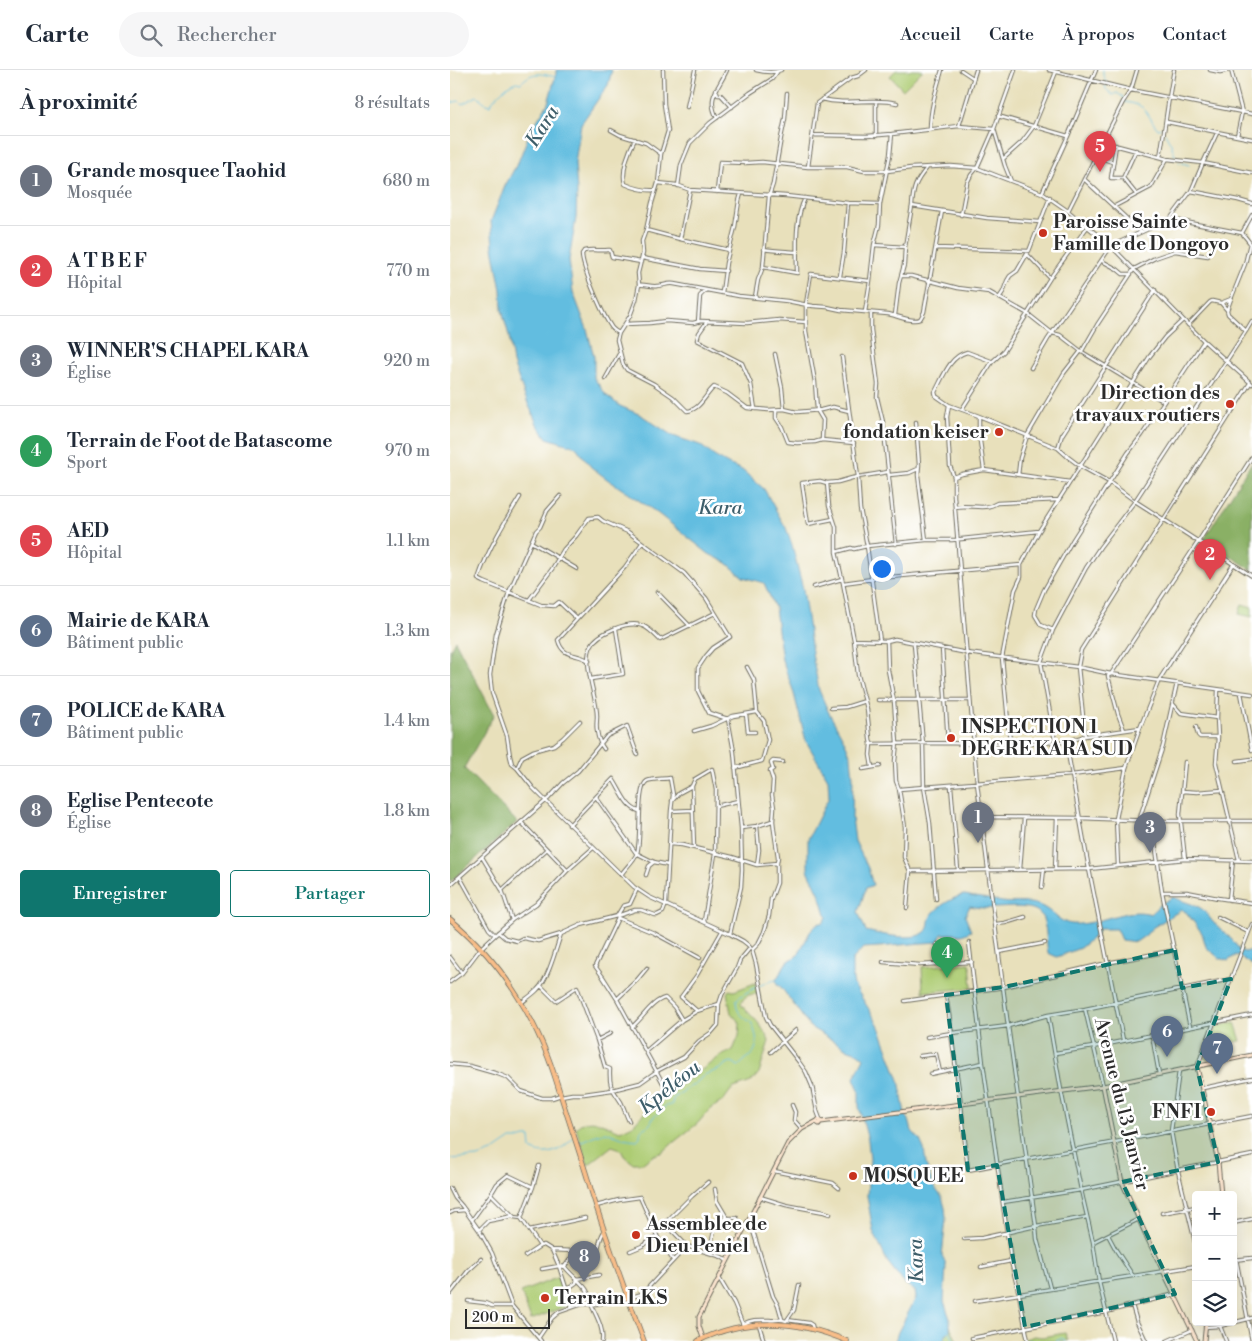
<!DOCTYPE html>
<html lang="fr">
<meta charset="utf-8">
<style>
body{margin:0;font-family:"Libre Bodoni",serif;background:#f6f6f7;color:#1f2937}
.controls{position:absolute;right:15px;bottom:15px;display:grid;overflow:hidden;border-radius:5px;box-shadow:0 5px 20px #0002}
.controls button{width:45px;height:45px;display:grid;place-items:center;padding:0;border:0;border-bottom:1px solid #e0e1e3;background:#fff;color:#1f2937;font:25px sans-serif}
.scale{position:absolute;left:15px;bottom:12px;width:85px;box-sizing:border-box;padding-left:5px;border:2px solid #2b2b2b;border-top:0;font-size:14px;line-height:18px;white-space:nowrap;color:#2b2b2b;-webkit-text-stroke:4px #fff;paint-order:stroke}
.you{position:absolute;left:431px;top:498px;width:18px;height:18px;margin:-12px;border:4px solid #fff;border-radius:50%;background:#1a73e8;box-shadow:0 0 0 8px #1a73e833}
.badge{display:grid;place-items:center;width:32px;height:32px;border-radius:50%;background:#0f766e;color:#fff;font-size:16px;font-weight:700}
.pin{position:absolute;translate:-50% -41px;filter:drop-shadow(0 1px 2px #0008)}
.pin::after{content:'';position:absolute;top:26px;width:18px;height:15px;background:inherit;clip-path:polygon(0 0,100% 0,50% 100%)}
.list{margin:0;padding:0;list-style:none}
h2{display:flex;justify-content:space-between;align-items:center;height:65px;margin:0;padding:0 20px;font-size:21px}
h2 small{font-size:16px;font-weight:400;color:#747a83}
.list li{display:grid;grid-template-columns:32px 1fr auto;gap:15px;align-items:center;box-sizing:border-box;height:90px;padding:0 20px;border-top:1px solid #e0e1e3}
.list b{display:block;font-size:19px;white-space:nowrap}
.list p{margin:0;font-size:16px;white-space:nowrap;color:#747a83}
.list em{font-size:16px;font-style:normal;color:#747a83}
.actions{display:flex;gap:10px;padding:15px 20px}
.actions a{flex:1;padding:11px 0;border:1px solid #0f766e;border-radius:5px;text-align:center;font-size:18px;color:#0f766e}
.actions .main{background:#0f766e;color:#fff}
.icon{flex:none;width:28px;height:28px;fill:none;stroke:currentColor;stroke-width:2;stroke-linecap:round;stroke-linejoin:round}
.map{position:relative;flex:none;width:802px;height:1271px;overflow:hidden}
header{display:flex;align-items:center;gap:30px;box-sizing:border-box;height:70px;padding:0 25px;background:#fff;border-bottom:1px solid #e0e1e3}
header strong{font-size:24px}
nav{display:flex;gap:28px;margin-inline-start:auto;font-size:18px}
.search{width:350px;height:45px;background:#f6f6f7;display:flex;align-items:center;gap:12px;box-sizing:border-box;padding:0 18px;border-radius:28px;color:#747a83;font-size:19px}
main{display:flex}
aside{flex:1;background:#fff}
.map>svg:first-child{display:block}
</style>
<header>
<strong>Carte</strong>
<div class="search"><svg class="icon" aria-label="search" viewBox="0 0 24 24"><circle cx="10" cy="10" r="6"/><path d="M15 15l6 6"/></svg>Rechercher</div>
<nav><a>Accueil</a><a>Carte</a><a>À propos</a><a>Contact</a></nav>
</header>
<main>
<aside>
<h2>À proximité<small>8 résultats</small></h2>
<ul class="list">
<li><span class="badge" style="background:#6b7280">1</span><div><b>Grande mosquee Taohid</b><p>Mosquée</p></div><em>680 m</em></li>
<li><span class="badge" style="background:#e0444e">2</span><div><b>A T B E F</b><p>Hôpital</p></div><em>770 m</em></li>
<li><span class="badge" style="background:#6b7280">3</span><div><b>WINNER'S CHAPEL KARA</b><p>Église</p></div><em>920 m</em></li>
<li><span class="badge" style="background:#2e9e5b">4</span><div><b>Terrain de Foot de Batascome</b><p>Sport</p></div><em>970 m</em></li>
<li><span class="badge" style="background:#e0444e">5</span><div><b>AED</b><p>Hôpital</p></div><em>1.1 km</em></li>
<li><span class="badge" style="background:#5c6f8a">6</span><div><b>Mairie de KARA</b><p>Bâtiment public</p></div><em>1.3 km</em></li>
<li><span class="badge" style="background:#5c6f8a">7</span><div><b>POLICE de KARA</b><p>Bâtiment public</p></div><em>1.4 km</em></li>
<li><span class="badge" style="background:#6b7280">8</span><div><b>Eglise Pentecote</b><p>Église</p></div><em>1.8 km</em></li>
</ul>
<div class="actions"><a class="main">Enregistrer</a><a>Partager</a></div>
</aside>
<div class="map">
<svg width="802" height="1271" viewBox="0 0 802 1271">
<rect width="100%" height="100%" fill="#fff"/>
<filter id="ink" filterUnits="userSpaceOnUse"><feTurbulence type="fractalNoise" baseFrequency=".02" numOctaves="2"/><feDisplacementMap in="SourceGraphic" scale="10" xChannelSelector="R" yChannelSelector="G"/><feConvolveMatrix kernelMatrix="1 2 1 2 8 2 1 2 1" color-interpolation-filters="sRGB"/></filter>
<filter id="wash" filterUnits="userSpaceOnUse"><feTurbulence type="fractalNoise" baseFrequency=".0096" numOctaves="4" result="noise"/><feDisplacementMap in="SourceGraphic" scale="20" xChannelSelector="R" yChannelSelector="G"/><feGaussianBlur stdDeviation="1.12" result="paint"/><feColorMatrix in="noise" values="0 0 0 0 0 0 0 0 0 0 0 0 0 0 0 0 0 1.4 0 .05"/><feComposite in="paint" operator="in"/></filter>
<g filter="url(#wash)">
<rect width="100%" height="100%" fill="#e8e0bb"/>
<path fill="#adcc73" stroke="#6c7c4f" d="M446 0H473L453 20 440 6Z
M792 534 802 537V547L789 544Z
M520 893 522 918 473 922 472 897Z
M305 913 308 924C300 924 294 925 291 934L292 936C304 948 312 955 319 971L309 1003 301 1012 284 1018 281 1020 273 1031 259 1040 248 1053 224 1072 213 1082 204 1085 193 1093H183L174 1086 171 1080 168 1078 162 1076 138 1095 126 1058C138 1044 156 1055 170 1061L183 1055 194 1043 212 1029 269 987 283 980 289 966 290 953 281 943 277 923 279 920 284 921Z
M785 952 791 971 776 973 777 976 783 977 785 980 774 982V985L760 987V989L756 990 754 988 766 958 768 956Z
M109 1207 119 1235 81 1250 71 1222Z
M500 1256 507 1271H493C495 1266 499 1262 500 1256Z
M615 1263 618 1271H569L584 1266 592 1267Z"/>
<path fill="#8ab065" stroke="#5a6e48" d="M802 392V500L754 469Z
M5 570 44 645 14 698 67 752 0 812V580Z"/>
<path fill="#62bde0" stroke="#467486" d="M106 0H162L158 15 131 54 125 93 127 121 126 148 119 190 123 222 137 259 144 287V308L156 325 170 336 191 345 223 366 250 375 264 386 278 394 292 400 314 419 336 458 342 475 353 519 363 589 369 620 378 641 394 670 401 687 403 708 402 747 405 771 418 798 423 815 416 818 408 842 416 861C429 864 464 872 475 862 480 858 478 852 480 848 483 839 505 826 514 825 518 825 522 827 525 827 534 828 543 830 552 832 565 834 581 830 593 837 603 842 610 853 622 854 649 856 675 836 701 844L709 835 723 827C731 831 747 835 752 839 756 842 759 847 762 851 771 860 783 868 789 880L795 882 802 880V895L786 885 778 891 769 888 756 877 752 863 736 842 731 840 702 858 696 865 686 872 671 870 666 859H648L647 864 630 878 607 887 598 883C596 873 597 862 594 852 593 848 590 842 585 840 567 833 540 842 520 836L515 846 521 861 512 865 492 864 488 872C463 873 438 877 413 878L402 890V905L404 915 428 954 449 1010 455 1044 459 1050 462 1061 470 1070 474 1079 476 1094 483 1116 492 1127 495 1138 496 1148 492 1186 496 1195 494 1231 500 1249V1260L495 1266 493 1271H445L448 1262 466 1228 465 1221 454 1213 437 1191 423 1161 417 1126 420 1089 418 1070 409 1037V1020L404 1008 414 988 408 983 399 980 360 957 331 917 327 914 326 910 336 893 348 885 360 862 367 854 374 852 377 847 370 825 358 800V769L379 727 378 709 356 671 343 620 332 590 325 538 314 513 293 507 277 493 259 484 206 442 157 409 141 397 126 377 97 368 87 354 74 324 63 293 59 266 52 240 51 220 43 177 41 151 55 116 69 90 80 62 98 33 106 4Z"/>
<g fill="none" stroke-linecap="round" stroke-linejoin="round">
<path stroke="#62bde0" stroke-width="1" d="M653 0V5L657 14 655 18 658 21 663 25 667 23 673 27 675 32C681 33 687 34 692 37 699 43 702 53 708 59L711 58 713 60
M0 33 9 31 12 34 27 26 38 35H40C45 26 56 16 66 12L71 13C83 0 91 4 106 7
M715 63 721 74 725 86 727 88
M729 92 739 95
M127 1071 130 1072 143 1066 156 1062 172 1068 187 1070 190 1067C190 1055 195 1060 200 1054 201 1053 203 1048 203 1047 208 1045 209 1041 213 1038 216 1035 219 1036 222 1034L223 1029 226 1026 246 1013 254 1005 270 999 276 994 281 992 284 993 288 996C290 995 292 993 294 991 296 988 301 987 303 983 310 974 305 961 301 952 292 947 284 940 287 929 296 922 316 911 326 910
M0 1089 28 1087 42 1082 61 1069H68L75 1067H80L81 1079C96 1088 111 1081 122 1069H123
M500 1260 504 1271
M576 1271 580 1270 582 1271
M606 1271 612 1268 615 1271"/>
</g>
</g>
<g filter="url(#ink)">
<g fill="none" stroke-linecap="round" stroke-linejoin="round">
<g stroke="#6d6a5d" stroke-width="4.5">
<path id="minor" d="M213 0 214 34 218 61 211 84 208 113 202 133 196 160 192 171 193 183 188 203 189 215 186 230 180 246 169 263 167 270 173 294 177 300 204 314 223 327 237 341C250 340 255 325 264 317L277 323 297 338 318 340 334 339 347 342 371 340 383 337 399 341
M306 0C314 2 324 3 331 0
M511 0 523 8
M599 0 681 20 802 44
M760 0 770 2 780 0
M781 0 792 42 787 66
M266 19 268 25H271L282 37
M372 29C397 36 423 27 447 33
M237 37 245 0
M548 46 618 66
M267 48C256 27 269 18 277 0
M717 52 802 69
M161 60 170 65 196 73 211 84
M480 60C480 39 486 20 492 0
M767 63 753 93 802 103
M363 65 417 66 442 64
M426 66V32
M185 69C179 81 171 100 175 114 184 118 196 121 206 120
M653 72 717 89 753 93 741 121 720 149
M666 75 661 108H673L686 124
M645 86 662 92
M710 87C715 58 718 29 724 0
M553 89 572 72 584 56 606 2
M358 97 367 33 401 8 408 6 416 0
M673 108 686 80
M634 109 691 162
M561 111 555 96 544 59 565 0
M208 113 227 115 240 120 336 126 398 133 430 134
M228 116 231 95 240 73 260 53 300 23 322 9 328 1
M741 121 788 130 802 134
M267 122 270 92 295 93 312 92 358 97H397L414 101H437L461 98 501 96 527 98 592 123 618 141 661 176 754 271 802 314
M592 123 618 66 646 0
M462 136C463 119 465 112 477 98
M665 136 701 117 717 89
M618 141 673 32 681 20 687 0
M511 145 517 113 521 105 527 98 544 59 509 56 526 0
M196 160 230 169 279 180
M230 169 240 120
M424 175 455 177
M486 178 579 181 600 127
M314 179C325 181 336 181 347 182
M577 184 600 208
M192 188 250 199 276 201
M652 191 667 199 673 204H681
M313 197 347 203C347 178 344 151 355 128
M390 206 394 182 398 133
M452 206H461L508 218 539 222 578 244 602 263 610 265 632 282 713 331
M189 215C195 214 201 217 207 216 213 216 217 213 224 214L289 226 337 231 363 236 377 237 391 240 438 244C445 245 462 253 470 249 471 248 473 244 474 242L492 141
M272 223 276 193 285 157 289 131 291 124
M305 227 308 210 313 197 319 126 323 114 331 68 335 49 337 23
M549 228 553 222 557 211 560 206 567 201 577 184
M777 240 781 229
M415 242 420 211 424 175 429 155 430 134 440 85 442 64 509 56
M421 243V260L428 314 427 327 433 352 446 474
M445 245 449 213 454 195 455 177 462 136 537 148 590 152
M248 252 250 226 256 220
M256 253 249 263 247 270 292 293 301 314 305 339
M175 254 200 253 216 251 243 253 251 251 297 253 329 250 356 252
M738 255 760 232 762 231 771 233 781 229 795 194 800 173 792 163 802 145
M796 261 802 251
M169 263C165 261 162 259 160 255 152 243 132 197 132 184L134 181C142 179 149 181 158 180H160L162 187 191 192
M632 281 647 255 684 199 705 188 725 181 758 186
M325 284 332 318 334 339
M392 287 408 407 410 439 417 476 430 571
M581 298 598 269 661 176 720 149 792 163
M155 309 169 284
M499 335 497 347 500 396 504 407V426L527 713 558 956 586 1156 587 1169 600 1218
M512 339 542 292 554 281 600 208 638 156
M326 340V348L332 357 338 372 347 373 365 372 372 370 404 373
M529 346 608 378 618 387 630 396 659 412 685 431 802 506
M466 352 469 395 468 405 476 470
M372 370 373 350 367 340 365 312 356 261V234L361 204 420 211
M608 378 612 365 705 220
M534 400 529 364V346L499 335 486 326 485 322C493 307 500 286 517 282L541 291
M439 405 459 403 468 399
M568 405 570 388 577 366 614 303 631 281
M504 407 512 404 534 400 620 412
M377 413 379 436 386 457V482L393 513 430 508 571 495
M110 426 97 441 90 457 86 461 59 522 46 564 40 605 42 623 57 666 60 686 62 694 67 698 83 718 96 731 184 817 199 827 280 864 293 871 298 875 302 880 306 894 316 947 320 955 349 992 356 1002 362 1016 367 1041 370 1049
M70 427C54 453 38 479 28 509L34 512 91 535 104 536 109 532 126 548
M505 437C519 434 535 441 547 433L609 430
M383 449 358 454 352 413 370 411 377 413 388 412 402 408 438 402
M81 472 127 499
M386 482 401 478 404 479 417 476 476 470H502L589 461 700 286 715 267 733 250
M393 513 404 570 408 605 417 639 420 669 421 674 420 685 422 697
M364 517 392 509
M207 522 240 556
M79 530 102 499 114 479 126 466 139 448 148 447 153 451 178 462 234 503 256 528 280 567 263 578 256 586 248 598V621L259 643 278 649 284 682 291 758 292 800 291 817 280 864
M603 560 591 555 585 545 586 539 594 520 622 471 678 383 692 365 754 271
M404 570 437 571 445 569 517 583 628 597 661 604 802 624
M437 571 438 600 444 631 447 673 445 691 446 711 449 719 455 757 454 787 460 801 457 838
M464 574 473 674 474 717 480 753 486 829
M492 578 498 673
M139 591C127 582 113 589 108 570L175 497 192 473
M141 609 173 604 166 559
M768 620 767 648 768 667 766 693 789 790
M791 623 802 680
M428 630H520
M723 634 731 643 767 648
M381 638 396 637 415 631
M296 644 298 662H305
M746 657 748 665 750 667H768
M674 660 668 644 658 606 661 604 748 472 802 387
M244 661 261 656 283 646 307 642 304 610 297 597
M635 666 628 597 631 580 800 313
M605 671 591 592 603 560 636 498 650 477 685 431 796 261 778 244 777 240 771 233
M560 672 552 588 565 520 571 507V495L589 461
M616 672 635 666 690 658
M421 674 498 673 523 674 616 672 639 799 673 970
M154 679C150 674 148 668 147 661 146 656 147 651 147 646 147 627 132 594 141 576 147 563 179 550 193 556 199 558 205 565 210 570L265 543
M787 691 802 689
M735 692 730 744 735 789
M67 698 72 687 83 681 104 675 113 668 130 651
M285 698 312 691 318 670 314 651 307 642
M413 699 430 696
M242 716 244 778
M501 716 508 800
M449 719 622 705 676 698
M732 721 747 722 772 720
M146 727 186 783 204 792 218 795
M222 731 229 723 242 716 245 709 262 699 266 720 265 784 254 851
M266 736 288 731
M532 747 631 748 702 751H802
M690 751 691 744 713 676 727 613
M702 751 712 822 740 957
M71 752 117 800
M119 755 163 709C170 719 176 738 189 741
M291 758 307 756
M219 774 232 775 282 787 307 795 327 793
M32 787 52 820 62 850
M307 795 309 780 307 756 322 751
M668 796 666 749 676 698 690 658 709 610 783 495
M570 799 574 748
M605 799 607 748
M460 801 639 799 735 789 802 791
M171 805C175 798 184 791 187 783 192 769 186 717 197 711 201 709 214 709 220 708L223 725 221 741
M196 805 199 796 204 792
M10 807 39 859 45 865
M0 815 60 762 99 728 113 713 128 701 157 666 177 656 187 684
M592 817 594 799
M187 819 180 834 173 836 167 846 168 848 145 896 153 907 167 929 214 1015
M52 820 97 779
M712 822H737L768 828 802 833
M779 830 783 790
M768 847 798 862
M168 848 204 863 250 888
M546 854 555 853 575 847
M48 862 55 868 67 871 73 868 88 871 111 864 131 855 167 846 185 840H191L205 845H207L213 842 216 834 221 741 243 740
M519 872 533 993 561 1191 569 1224 578 1271
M487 874 489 879 488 894
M302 880 308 874 314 862 319 846 321 829 327 813V793L328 787 324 760 323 751 324 738 322 725 323 710 320 701 323 699 321 693 323 691 333 692
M549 882 595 873
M0 887 12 903
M433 892 470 895 522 892
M0 912 12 903 31 878 45 865 62 850 86 834 118 800 143 778
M91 916 106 931 127 917 147 970 155 997 160 999C159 1017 162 1018 171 1032 174 1038 176 1045 179 1051
M496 925 502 963
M167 929 187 910 197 898
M455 931 554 917 657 893 725 880
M71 933C76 929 82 925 87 920 98 910 106 879 111 864
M635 939 653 1016
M247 941 231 927 247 905 272 861
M598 945 611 1020 631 1120 643 1172 649 1212 663 1271
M182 957C193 948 202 931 215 928L224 937 232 950
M501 963 511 1034
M702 965 709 1004
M477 967 502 963 558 956 598 945 635 939 781 909
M147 970 161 963
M196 981 232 950 247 941 269 934
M321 982 346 960
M605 983 643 977 802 945
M470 986 486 984 490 1002
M0 994 20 996 48 1004 58 1008 71 1021 92 1028H102L111 1025
M747 997 802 854
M729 1001 721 1061 728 1101 746 1176
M480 1004 533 993
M753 1018 802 1008
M111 1026 122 1024H134L162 1020 190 1013 207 1001 234 987 249 971 262 962 268 955 269 934 272 925 287 898 290 890 300 878
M511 1034 518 1100 802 1046
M342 1035 345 1042 344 1050 352 1059
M324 1101 383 1113 389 1118
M258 1112 242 1126 215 1153 237 1176 272 1187 277 1191
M83 1117 89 1096
M0 1118 5 1128 12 1136 29 1160 42 1183 62 1236 91 1271
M265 1119 267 1131 277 1148H287L289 1152 303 1161 323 1226 328 1235 332 1249
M41 1124 47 1114 58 1105 83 1117 71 1148
M310 1127 336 1135 374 1142 380 1144
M553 1132 631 1120 802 1085
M146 1136 169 1130 190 1127 208 1168 223 1190
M0 1143 4 1141 15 1140
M712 1143 746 1137
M22 1150 41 1124 64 1147 71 1148 90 1176 94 1175 102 1180 109 1196 122 1237
M783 1153 802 1149
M29 1160 38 1151 63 1146
M79 1160 135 1148
M658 1165 666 1180 683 1206
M514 1169 532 1168 586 1156 637 1147
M643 1172 689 1149
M783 1173 802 1271
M102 1180 146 1182C150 1177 149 1168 154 1162
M180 1181 192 1176 205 1168H208
M261 1183C261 1170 263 1153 277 1148
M75 1186 90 1176
M783 1190 802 1188
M115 1196 126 1181
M531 1197 561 1191
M92 1199 109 1196 115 1197C121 1205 130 1211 136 1219 139 1224 140 1229 141 1234 146 1246 154 1258 152 1271
M269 1208 284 1233 293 1255
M116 1220 126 1213 127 1209 149 1205
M0 1224 18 1201 31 1189
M18 1231 35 1233 42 1236H62
M525 1231 746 1196
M682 1235 687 1252 696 1271
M337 1250 359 1253 362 1255 363 1259
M293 1254C304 1249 308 1250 319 1250 325 1251 330 1248 336 1251L337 1250 344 1240 349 1215
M309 1255 314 1271
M770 1256 776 1271
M755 1257 770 1256 802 1248
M89 1267 102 1248 109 1242 132 1234H146L178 1228 192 1224 237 1176
M522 1268 656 1242 725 1224
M717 1271 742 1260"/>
</g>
<g stroke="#6d6a5d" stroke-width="5">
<path id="secondary" d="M747 997 768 1092 771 1125
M653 1016 672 1112 699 1172 747 1271
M369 1049 371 1051 369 1054 366 1052Z
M371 1052 653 1016 802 985
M253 1268 249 1256V1247L338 1073 352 1059 367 1051
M754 1271 756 1252"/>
</g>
<g stroke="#6d6a5d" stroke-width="5.5">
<path id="primary" d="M0 849C44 885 77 934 98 987 103 1000 107 1013 111 1026 121 1058 132 1089 141 1120 157 1171 175 1221 194 1271"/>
</g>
<g stroke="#6d6a5d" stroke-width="5.5">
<path id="trunk" d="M248 1271C297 1247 348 1250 397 1271"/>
</g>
<use href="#minor" stroke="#fff" stroke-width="2.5"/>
<use href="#secondary" stroke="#fce5cf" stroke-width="3"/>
<use href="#primary" stroke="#f8bd88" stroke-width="4"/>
<use href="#trunk" stroke="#f8bd88" stroke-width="4"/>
</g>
</g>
<path fill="#0f766e" fill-opacity="0.2" stroke="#0f766e" stroke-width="4" stroke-dasharray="10 6" stroke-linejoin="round" d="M725 880 732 918 781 909 747 997 768 1092 672 1112 725 1224 575 1257 547 1095 518 1100 496 925 554 917Z"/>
<g fill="#c8321e" stroke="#fff" stroke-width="2">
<circle cx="593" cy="163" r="5"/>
<circle cx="780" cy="334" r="5"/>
<circle cx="549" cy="362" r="5"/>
<circle cx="501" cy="668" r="5"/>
<circle cx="761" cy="1042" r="5"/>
<circle cx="403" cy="1106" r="5"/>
<circle cx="186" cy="1165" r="5"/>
<circle cx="95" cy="1228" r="5"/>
</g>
<g text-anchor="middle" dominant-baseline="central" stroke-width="5" stroke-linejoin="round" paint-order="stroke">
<g font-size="19" font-weight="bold" fill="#2b2b2b" stroke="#fff" text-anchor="start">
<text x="603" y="152">Paroisse Sainte<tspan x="603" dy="22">Famille de Dongoyo</tspan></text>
<text x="770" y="323" text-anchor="end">Direction des<tspan x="770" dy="22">travaux routiers</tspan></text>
<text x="539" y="362" text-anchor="end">fondation keiser</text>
<text x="511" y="657">INSPECTION 1<tspan x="511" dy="22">DEGRE KARA SUD</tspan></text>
<text x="751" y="1042" text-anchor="end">FNFI</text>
<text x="413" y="1106">MOSQUEE</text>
<text x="196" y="1154">Assemblee de<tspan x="196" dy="22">Dieu Peniel</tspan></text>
<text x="105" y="1228">Terrain LKS</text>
</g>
<g font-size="19" fill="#2b2b2b" stroke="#fff">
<text transform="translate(672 1034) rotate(76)">Avenue du 13 Janvier</text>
</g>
<g font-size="20" font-style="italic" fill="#3e5e6a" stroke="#fff">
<text transform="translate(93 57) rotate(-58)">Kara</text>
<text x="270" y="438">Kara</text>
<text transform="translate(220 1018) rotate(-39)">Kpéléou</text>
<text transform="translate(467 1191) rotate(-92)">Kara</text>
</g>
</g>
</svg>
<div class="controls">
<button>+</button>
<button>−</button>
<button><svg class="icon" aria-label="layers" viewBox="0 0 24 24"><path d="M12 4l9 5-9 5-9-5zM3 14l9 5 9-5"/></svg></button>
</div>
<div class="scale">200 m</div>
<div class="you"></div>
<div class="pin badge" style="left:528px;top:773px;background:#6b7280">1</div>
<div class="pin badge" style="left:760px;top:510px;background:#e0444e">2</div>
<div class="pin badge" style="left:700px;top:783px;background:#6b7280">3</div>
<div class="pin badge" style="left:497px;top:908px;background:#2e9e5b">4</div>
<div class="pin badge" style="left:650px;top:102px;background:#e0444e">5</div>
<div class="pin badge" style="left:717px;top:987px;background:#5c6f8a">6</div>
<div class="pin badge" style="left:767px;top:1004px;background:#5c6f8a">7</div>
<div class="pin badge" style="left:134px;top:1212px;background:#6b7280">8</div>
</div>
</main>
